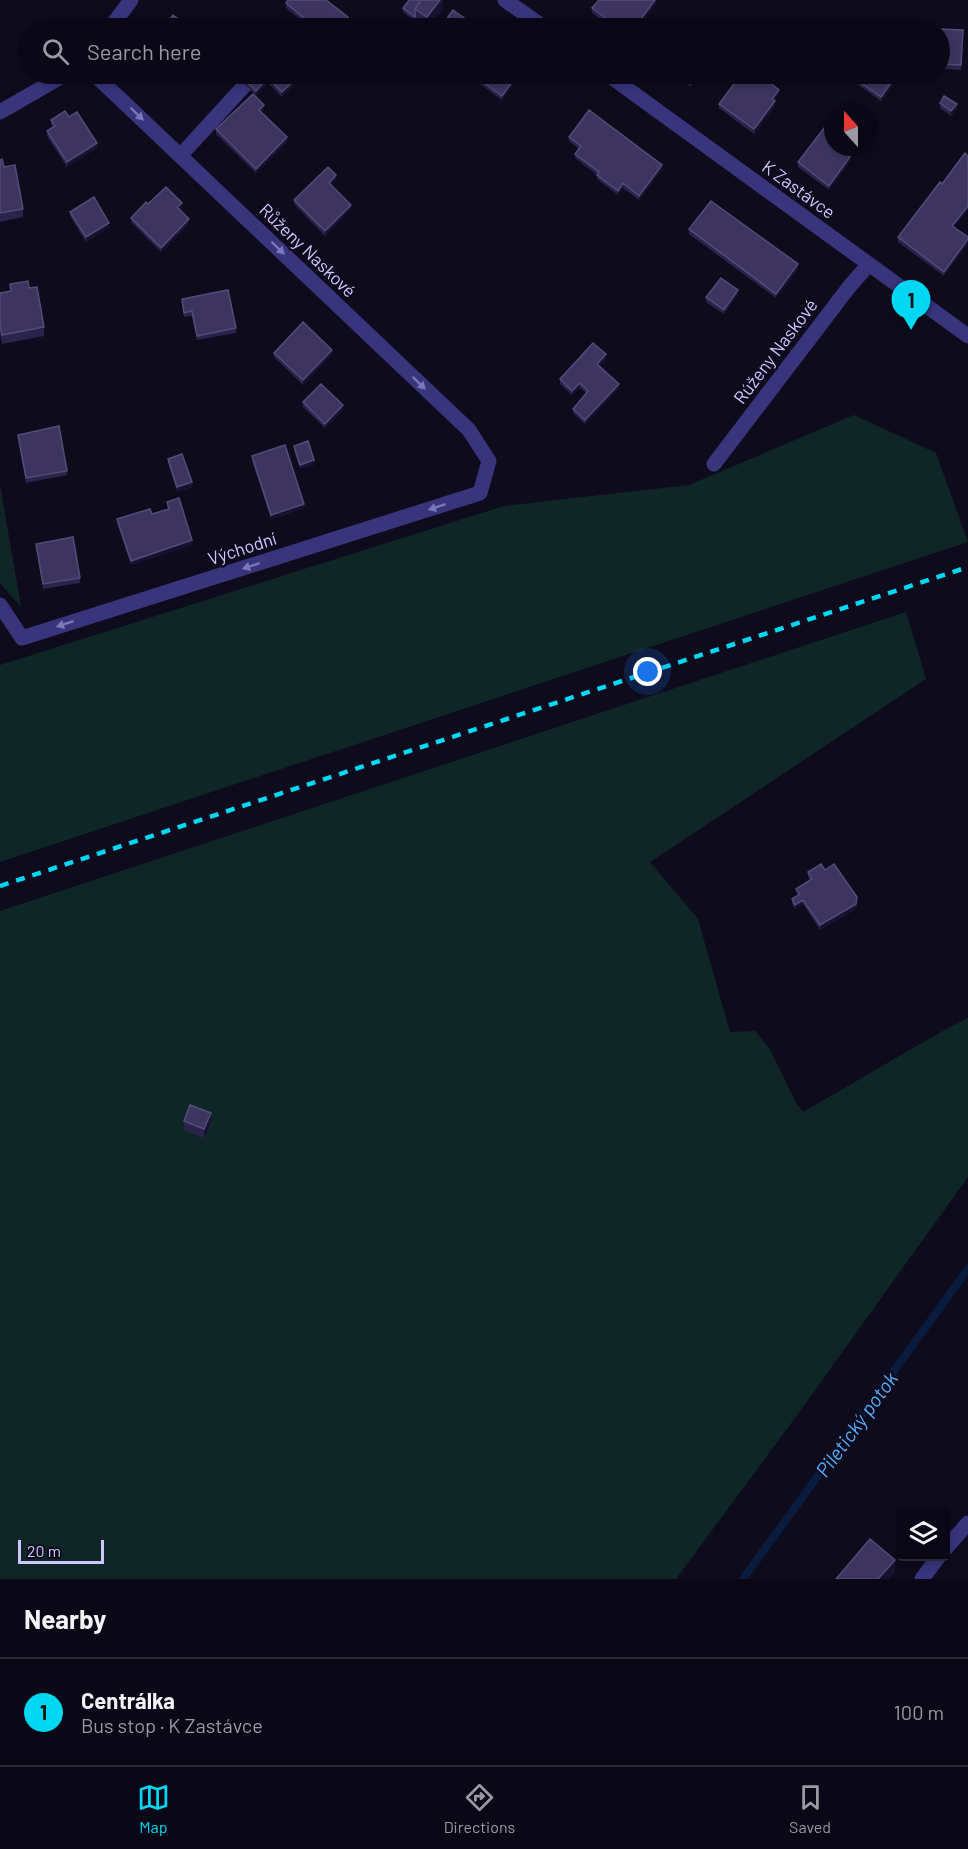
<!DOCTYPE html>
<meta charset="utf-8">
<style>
body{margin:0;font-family:Barlow,sans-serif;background:#181623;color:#f1f3f6}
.controls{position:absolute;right:18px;bottom:18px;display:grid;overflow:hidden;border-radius:6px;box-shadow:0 3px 9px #0003}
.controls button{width:54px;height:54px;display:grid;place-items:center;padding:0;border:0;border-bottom:2px solid #2a2935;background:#0a0816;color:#f1f3f6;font:30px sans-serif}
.compass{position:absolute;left:824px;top:102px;width:54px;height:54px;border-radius:50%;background:#0a0816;box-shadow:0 3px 9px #0003;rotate:339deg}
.scale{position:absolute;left:18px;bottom:15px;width:86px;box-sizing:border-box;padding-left:6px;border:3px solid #cec7ff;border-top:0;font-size:16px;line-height:21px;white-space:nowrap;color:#cec7ff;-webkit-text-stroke:4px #0e0b1d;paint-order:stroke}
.you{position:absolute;left:648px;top:672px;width:21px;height:21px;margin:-15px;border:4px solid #fff;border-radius:50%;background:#1a73e8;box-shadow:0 0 0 9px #1a73e833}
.badge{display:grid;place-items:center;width:39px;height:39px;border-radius:50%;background:#00d7f2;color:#111;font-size:20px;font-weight:700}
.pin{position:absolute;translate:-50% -50px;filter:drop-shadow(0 2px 3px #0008)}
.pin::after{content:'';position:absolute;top:32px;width:21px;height:18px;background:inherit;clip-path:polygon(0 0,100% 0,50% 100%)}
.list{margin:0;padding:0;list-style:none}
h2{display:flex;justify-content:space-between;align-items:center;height:78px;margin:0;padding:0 24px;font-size:26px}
h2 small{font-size:20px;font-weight:400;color:#999aa1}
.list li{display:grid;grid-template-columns:39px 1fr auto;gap:18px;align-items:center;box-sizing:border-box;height:108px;padding:0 24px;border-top:2px solid #2a2935}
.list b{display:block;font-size:22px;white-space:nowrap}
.list p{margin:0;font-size:20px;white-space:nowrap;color:#999aa1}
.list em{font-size:20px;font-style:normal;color:#999aa1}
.icon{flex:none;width:33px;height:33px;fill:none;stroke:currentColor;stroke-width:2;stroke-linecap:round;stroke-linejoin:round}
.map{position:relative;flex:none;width:968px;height:1579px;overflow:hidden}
.search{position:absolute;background:#0a0816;box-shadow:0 3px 9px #0003;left:18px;right:18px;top:18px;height:66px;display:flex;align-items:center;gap:15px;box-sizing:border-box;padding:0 21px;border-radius:33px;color:#999aa1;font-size:22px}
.sheet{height:186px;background:#0a0816}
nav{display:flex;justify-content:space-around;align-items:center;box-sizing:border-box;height:84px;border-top:2px solid #2a2935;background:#0a0816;font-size:16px;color:#999aa1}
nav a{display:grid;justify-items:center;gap:3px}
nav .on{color:#00d7f2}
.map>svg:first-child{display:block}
</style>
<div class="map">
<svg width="968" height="1579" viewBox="0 0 968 1579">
<rect width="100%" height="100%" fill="#0e0b1d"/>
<path fill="#0e2726" d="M854 415 936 453 968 542 0 862V665L504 506 689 485Z
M0 484 21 607 0 583Z
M906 612 926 679 650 862 698 919 730 1032 755 1031 770 1049 796 1103 803 1112 939 1033 968 1018V1177L798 1414 676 1579H0V911Z"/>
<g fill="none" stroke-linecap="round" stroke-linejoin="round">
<path stroke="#091c3d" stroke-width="8" d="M743 1579 968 1269"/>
<path stroke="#38357d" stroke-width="15" d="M505 0 545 28
M110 28 131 0
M607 74 968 336
M0 112 66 74
M180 156 245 85
M714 464 849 287 869 264
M0 605 22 638 480 493 489 461 469 430 94 74
M946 1548 968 1523
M922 1579 939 1556"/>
<path stroke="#00d7f2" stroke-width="4.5" stroke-dasharray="9 8" stroke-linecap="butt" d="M0 886 968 567"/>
</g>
<path fill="#2b234c" d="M440 0H443V9L428 28H424L403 12V8Z
M286 3 348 21 342 28H311L286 8Z
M656 4 637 28H613L592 13V8Z
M940 29 963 30 961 70 939 69Z
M171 74H188L182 82Z
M217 74H228L224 79Z
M247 74 297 82 282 97 268 83 256 95 243 83V78Z
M466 74H521L502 100Z
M673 74H701L691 87Z
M773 74 767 81 779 94 774 101 775 106 754 134 719 108V104L738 79V75Z
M848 74 896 81 881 101 848 78Z
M940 103 957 108 951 116 940 108Z
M264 109 261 112 287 142 256 173 216 134V129Z
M69 117 97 148 67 167 47 136V131L53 127 51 125V120Z
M569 137 662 170 639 200 623 188 618 195 597 179V175L575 158V154L579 149 569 141Z
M833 147H843L841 150 850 161 829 190 798 167V162Z
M0 160 23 209V217L0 222Z
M336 180 331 185 351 209 325 236 294 204V200Z
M148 204 182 207 179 210 189 224 161 252 131 222V218Z
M70 212 109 227 86 242 70 216Z
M955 227 944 276 898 242V237Z
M689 229 798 269 776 298 689 234Z
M10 284 29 288 44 327V336L2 344 0 334V293L10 291Z
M738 295 724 314 706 302V297Z
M182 299 236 328V333L197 340 192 316 184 317Z
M274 353 332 354 303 385 274 357Z
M606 359 599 366 619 388 585 424 573 413V409L586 393 580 388 572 395 560 384V379Z
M303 402 343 410 325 428 303 407Z
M18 435 67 471V475L26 483 18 439Z
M294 446 314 465 300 469 294 450Z
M252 456 304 508 271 519 252 461Z
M168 459 192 487 177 492 168 463Z
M167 502 192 545 131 565 117 523V519L152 514 168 509Z
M36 544 80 578V583L43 589Z
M825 870 857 902 856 909 820 930 803 904 795 909 792 904V899L798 895 796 893V889L810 880 808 877V872Z
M184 1121 211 1122 204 1138 184 1130Z"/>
<path fill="#181231" d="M440 0H443V9L428 28H427V17Z
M656 0V4L637 28H634Z
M348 17V21L342 28H338Z
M182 74H188L182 82Z
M518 74H521L502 100V96Z
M698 74H701L691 87V83Z
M770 74H773L765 84V79Z
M896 76V81L881 101V97Z
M268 78V83L256 95V91Z
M297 78V82L282 97V92Z
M779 90V94L772 104V99Z
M775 101V106L754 134V129Z
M957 104V108L951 116V111Z
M264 105V109L259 114V110Z
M287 137V142L256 173V169Z
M97 143V148L67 167V162Z
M850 157V161L829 190V186Z
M662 165V170L639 200V196Z
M336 175V180L329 187V183Z
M623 183V188L618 195V191Z
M182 203V207L177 212V207Z
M351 205V209L325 236V231Z
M968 206V210L952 230V226Z
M189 219V224L161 252V248Z
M109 223V227L86 242V237Z
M968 239V244L944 276V272Z
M798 264V269L776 298V294Z
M738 290V295L724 314V310Z
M332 350V354L303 385V380Z
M606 354V359L597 368V364Z
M580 383V388L572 395V391Z
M619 384V388L585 424V420Z
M343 405V410L325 428V424Z
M314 460V465L300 469V465Z
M192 482V487L177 492V487Z
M304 504V508L271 519V515Z
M192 540V545L131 565V561Z
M857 897 856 909 820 930V925Z
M803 900V904L795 909V905Z
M211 1113V1122L204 1138V1129Z
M895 1560V1572L889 1579H878Z"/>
<path fill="#3d355f" stroke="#544c78" stroke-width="1.5" d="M288 0H326L348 17 338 28H316L286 3Z
M409 0H421L415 9V17L403 8Z
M421 0H440L427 17 415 9Z
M599 0H655L634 28H619L592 8Z
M453 10 478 28H440Z
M173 15 190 28H163Z
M259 20 271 28H252Z
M682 23 690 28H678Z
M940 29 963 30 961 65 939 64Z
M247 74H293L297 78 282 92 268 78 256 91 243 78Z
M472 74H518L502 96Z
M679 74H698L691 83Z
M739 74H770L765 79 779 90 772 99 775 101 754 129 719 104 740 76 738 75Z
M848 74H892L896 76 881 97Z
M253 94 264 105 259 110 287 137 256 169 216 129Z
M944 96 957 104 951 111 940 103Z
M589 110 662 165 639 196 623 183 618 191 597 175 599 172 575 154 581 146 569 137Z
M65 111 69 117 77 112 97 143 67 162 47 131 55 126 51 120Z
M824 128 833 135V147H839L838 148 850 157 829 186 798 162Z
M965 153 968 156V206L952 226 968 237V239L944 272 898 237 940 182 942 184Z
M2 159 4 167 15 165 23 209 0 213V160Z
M328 167 336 175 329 183 351 205 325 231 294 200Z
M166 187 182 203 177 207 189 219 161 248 131 218 146 202 148 204Z
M94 197 109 223 86 237 70 212Z
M711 201 798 264 776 294 689 229Z
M721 278 738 290 724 310 706 297Z
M28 281 29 288 37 287 44 327 2 335 0 325V293L11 291 10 284Z
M228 290 236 328 197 336 192 311 184 313 182 299Z
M303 322 332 350 303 380 274 353Z
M593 343 606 354 597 364 619 384 585 420 573 409 588 391 580 383 572 391 560 379Z
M321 384 343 405 325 424 303 402Z
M59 426 67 471 26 478 18 435Z
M308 441 314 460 300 465 294 446Z
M285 445 304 504 271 515 252 456Z
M182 454 192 482 177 487 168 459Z
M179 498 192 540 131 561 117 519 150 509 152 514 169 509 167 502Z
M73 537 80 578 43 584 36 544Z
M821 864 825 870 834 864 857 897 856 904 820 925 803 900 795 905 792 899 800 894 796 889 812 879 808 872Z
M190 1105 211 1113 204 1129 184 1121Z
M870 1539 895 1560 878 1579H836Z"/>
<defs><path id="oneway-solid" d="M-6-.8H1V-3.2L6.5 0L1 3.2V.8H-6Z" transform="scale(1.5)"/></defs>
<g fill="#7c77b8">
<use href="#oneway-solid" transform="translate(137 114) rotate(44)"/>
<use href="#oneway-solid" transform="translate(278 248) rotate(44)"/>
<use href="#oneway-solid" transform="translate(419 383) rotate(44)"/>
<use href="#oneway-solid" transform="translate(437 507) rotate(162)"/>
<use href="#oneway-solid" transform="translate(251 566) rotate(162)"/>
<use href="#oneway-solid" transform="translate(65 624) rotate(162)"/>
</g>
<g text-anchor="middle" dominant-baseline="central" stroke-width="5" stroke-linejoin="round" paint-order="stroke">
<g font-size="18" fill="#cec7ff" stroke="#0e0b1d">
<text transform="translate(799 189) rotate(36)">K Zastávce</text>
<text transform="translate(308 250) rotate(44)">Růženy Naskové</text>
<text transform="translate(775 351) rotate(-53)">Rúženy Naskové</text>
<text transform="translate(242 548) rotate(-18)">Východní</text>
</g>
<g font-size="20" font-style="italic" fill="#55afff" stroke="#0e0b1d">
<text transform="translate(856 1424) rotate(-54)">Piletický potok</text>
</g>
</g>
</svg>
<div class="controls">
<button><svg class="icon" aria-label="layers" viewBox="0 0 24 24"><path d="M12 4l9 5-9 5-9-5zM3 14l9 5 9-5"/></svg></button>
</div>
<svg class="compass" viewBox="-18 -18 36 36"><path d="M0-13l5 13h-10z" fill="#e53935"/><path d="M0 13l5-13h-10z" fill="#999aa1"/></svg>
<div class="scale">20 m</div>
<div class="you"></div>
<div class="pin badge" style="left:911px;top:330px">1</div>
<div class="search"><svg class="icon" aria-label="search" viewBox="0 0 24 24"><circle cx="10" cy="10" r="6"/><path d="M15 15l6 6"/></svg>Search here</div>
</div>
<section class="sheet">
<h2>Nearby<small></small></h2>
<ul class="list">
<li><span class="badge">1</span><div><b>Centrálka</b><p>Bus stop · K Zastávce</p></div><em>100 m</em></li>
</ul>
</section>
<nav>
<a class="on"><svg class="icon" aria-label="map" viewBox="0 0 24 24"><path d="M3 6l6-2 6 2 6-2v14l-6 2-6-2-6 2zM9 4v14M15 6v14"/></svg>Map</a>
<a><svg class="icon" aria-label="directions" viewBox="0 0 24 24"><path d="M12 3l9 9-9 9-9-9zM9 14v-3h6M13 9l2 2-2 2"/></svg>Directions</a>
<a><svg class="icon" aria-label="saved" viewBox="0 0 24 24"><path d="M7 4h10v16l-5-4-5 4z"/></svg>Saved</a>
</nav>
